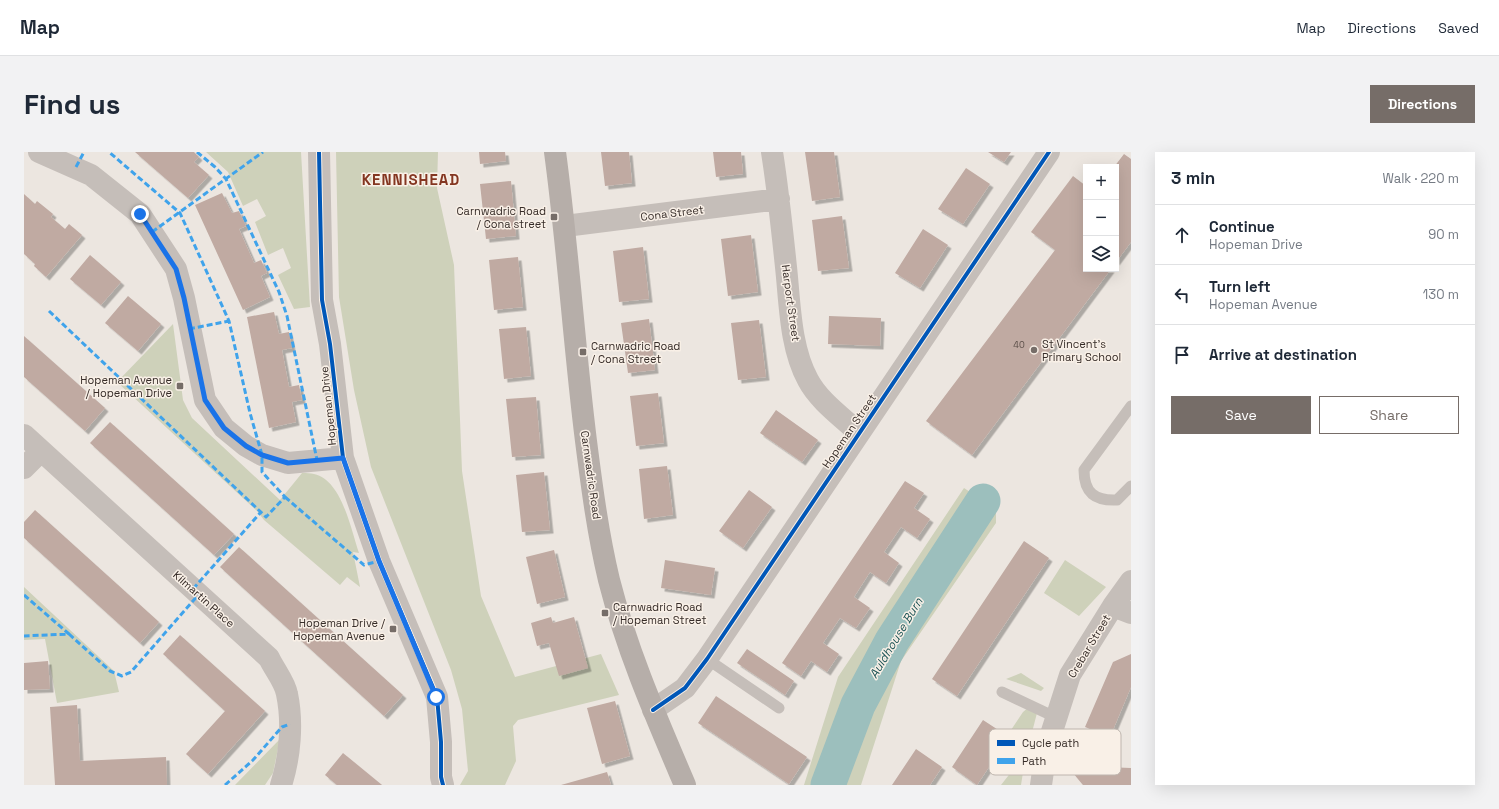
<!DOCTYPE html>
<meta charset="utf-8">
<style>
body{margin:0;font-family:"Space Grotesk",sans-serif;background:#f2f2f3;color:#1f2937}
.controls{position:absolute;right:12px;top:12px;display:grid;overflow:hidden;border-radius:0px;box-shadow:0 4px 16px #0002}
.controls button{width:36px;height:36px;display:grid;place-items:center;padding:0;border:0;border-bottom:1px solid #e0e1e3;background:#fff;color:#1f2937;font:20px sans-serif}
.stop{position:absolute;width:12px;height:12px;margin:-9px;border:3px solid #1a73e8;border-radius:50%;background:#fff}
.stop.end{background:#1a73e8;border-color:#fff;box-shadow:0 1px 4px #0008}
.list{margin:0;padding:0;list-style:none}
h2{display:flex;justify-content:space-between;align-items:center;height:52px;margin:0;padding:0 16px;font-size:17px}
h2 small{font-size:13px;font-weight:400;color:#747a83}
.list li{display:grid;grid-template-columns:26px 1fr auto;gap:12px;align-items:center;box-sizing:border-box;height:60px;padding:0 16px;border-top:1px solid #e0e1e3}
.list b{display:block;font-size:15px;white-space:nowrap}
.list p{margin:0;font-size:13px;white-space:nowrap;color:#747a83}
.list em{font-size:13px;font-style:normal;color:#747a83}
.actions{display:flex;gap:8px;padding:12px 16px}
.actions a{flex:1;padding:9px 0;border:1px solid #766d68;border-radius:0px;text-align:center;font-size:14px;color:#766d68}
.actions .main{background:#766d68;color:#fff}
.icon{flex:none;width:22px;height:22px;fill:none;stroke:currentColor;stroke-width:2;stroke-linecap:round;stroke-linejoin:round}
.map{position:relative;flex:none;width:1107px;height:633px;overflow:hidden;border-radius:0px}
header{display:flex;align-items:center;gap:24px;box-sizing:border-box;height:56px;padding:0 20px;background:#fff;border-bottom:1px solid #e0e1e3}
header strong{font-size:19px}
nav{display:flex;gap:22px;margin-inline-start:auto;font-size:14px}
.intro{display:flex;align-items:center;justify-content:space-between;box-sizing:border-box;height:96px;padding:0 24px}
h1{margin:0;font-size:28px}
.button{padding:10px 18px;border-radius:0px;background:#766d68;color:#fff;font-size:14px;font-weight:700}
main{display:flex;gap:24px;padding:0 24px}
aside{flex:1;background:#fff;border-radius:0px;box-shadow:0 4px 16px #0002}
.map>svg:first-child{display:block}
</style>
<header>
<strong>Map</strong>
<nav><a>Map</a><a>Directions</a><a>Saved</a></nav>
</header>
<div class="intro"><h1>Find us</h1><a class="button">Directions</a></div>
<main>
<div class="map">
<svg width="1107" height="633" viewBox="0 0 1107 633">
<defs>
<filter id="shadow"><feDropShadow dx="3.5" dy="3.5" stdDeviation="0" flood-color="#0004"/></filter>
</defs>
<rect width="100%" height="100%" fill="#ece6e0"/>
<path fill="#ced1ba" d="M182 0H277L286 155 270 157 254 123 267 116 259 96 244 103 231 70 242 64 233 47 219 54 204 20Z
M312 0H414L413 36 430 113 438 319 457 444 491 525 577 502 595 543 494 568 489 574 492 609 481 633H436L444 619 438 557 427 518 347 315 330 238 315 145Z
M149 172 159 248 168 266 256 348 278 321C282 321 287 321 290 322 318 328 327 378 335 401L329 400 336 435 323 425 316 433 240 368 233 359 93 230Z
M940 336 972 357V371L877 509 837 633H780L814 525Z
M1041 408 1082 435 1055 464 1020 441Z
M0 435 90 519 95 540 33 551 21 487 0 488Z
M997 521 1020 536 1017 539 982 527Z
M1005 555 1013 561 1006 588 987 578 999 560Z
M256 587 249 621 241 633H211Z
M1002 601 997 633H977Z"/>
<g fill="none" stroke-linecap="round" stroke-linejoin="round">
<path stroke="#9cbfbd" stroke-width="35" d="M804 633 834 553 868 489 959 349"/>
</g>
<path fill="#c0aaa2" filter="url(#shadow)" d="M111 0H170L175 5 170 10 185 23 164 46Z
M455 0H481L482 9 456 12Z
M577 0H605L608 31 581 34Z
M689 0H717L719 22 692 25Z
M781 0H810L816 45 788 49Z
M964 0H987L980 10Z
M1100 2 1107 7V90L1092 110V15H1090Z
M942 16 966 32 939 72 914 57Z
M1049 24 1062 34V117H1087L948 303 902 269 1031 98 1007 80Z
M487 29 492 84 462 87 456 32Z
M198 41 208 61 215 59 222 74 215 77 230 111 237 108 243 121 237 124 246 145 219 158 171 53Z
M0 42 11 52 13 49 29 62 27 65 41 77 45 72 58 83 22 125 10 114 11 112 0 102Z
M818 64 825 116 794 119 788 68Z
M899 77 924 93 896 136 871 121Z
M727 83 734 140 704 144 697 87Z
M619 95 625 147 595 150 589 99Z
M66 103 97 130 77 153 46 127Z
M494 105 499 155 470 158 465 108Z
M104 144 137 172 114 199 81 171Z
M250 160 255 182 265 180 268 196 258 198 265 235 275 233 278 248 268 250 272 270 245 276 223 165Z
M805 164 857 166 856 194 804 192Z
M625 167 631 218 604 221 597 171Z
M735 168 742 225 714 228 707 171Z
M502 175 507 224 480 227 475 177Z
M0 184 81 256 61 279 0 225Z
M634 241 640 291 612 294 606 244Z
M512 245 517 303 488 305 482 247Z
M752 258 794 288 778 310 736 281Z
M86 270 210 382 190 403 66 291Z
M643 314 649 363 620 367 615 317Z
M520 320 526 378 498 380 492 323Z
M881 329 900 341 890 356 906 367 893 386 877 375 860 400 875 411 862 431 846 420 830 445 846 456 832 476 816 466 799 491 815 502 803 520 787 509 777 524 758 511Z
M725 338 748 355 719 396 695 379Z
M11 358 135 470 116 491 0 386V370Z
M1000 389 1025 406 933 544 908 527Z
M215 395 379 543 360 564 196 415Z
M530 398 541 445 513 452 502 405Z
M641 408 691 416 687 443 637 436Z
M527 465 529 471 550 465 564 516 535 524 525 491 513 494 507 471Z
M156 483 241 559 184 622 162 602 201 559 139 502Z
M723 497 770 529 761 543 713 511Z
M1107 502V535L1086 585 1061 575 1089 510Z
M24 509 26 537 0 538V511Z
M692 544 783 605 765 632 674 571Z
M591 549 606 604 578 612 563 556Z
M53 553 56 609 142 605 143 633H31L26 555Z
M959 568 985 585 953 633 928 615Z
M1055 592 1081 597 1078 611 1082 615 1107 616V633H1059L1049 621Z
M892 597 918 615 906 633H868Z
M319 601 358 633H313L301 623Z
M583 620 587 633H537Z"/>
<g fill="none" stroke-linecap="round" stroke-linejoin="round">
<path stroke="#c5beb9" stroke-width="11" d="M1107 254 1060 318C1060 341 1071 349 1093 348L1107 334
M683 507 755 556
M978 540 1031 565"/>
<path stroke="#c5beb9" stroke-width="22" d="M15 0 67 23 116 62 152 117 160 146 181 248 200 276 222 294 238 303 264 311 319 306
M295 0 298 148 306 192 319 306 355 409 413 545 417 590V625L419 633
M748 0C754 38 758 77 762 115 766 152 766 195 784 228 795 249 818 265 835 281
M541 74 755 47
M0 283 245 506C250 517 261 530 263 542 269 571 266 605 257 633
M0 316 17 299
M1089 454 1107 461
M629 558 661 536 683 507 1025 0
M1017 633 1022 598 1046 523 1089 454 1107 429"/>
<path stroke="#b6aea9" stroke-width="22" d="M531 0C544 96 550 193 562 289 568 336 574 382 585 428 603 499 632 565 661 633"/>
<path stroke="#3fa3eb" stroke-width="3" stroke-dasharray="6 3" stroke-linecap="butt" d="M173 0 191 15 202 27 255 140 263 164 293 308
M52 15 60 0
M128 80 239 0
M25 159 242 365 261 345 238 320V303L226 261 205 169 156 61 85 0
M165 177 205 169
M261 345 340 413 355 409
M169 437 237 360
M0 443 45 482 0 484
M45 482 86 519 98 524 107 520 175 442
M201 633 229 608 258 575 266 572"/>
<g stroke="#f9f0e7" stroke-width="6">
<path id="cycleway" d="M295 0 298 148 306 192 319 306 355 409 413 545 417 590V625L419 633
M629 558 661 536 683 507 1025 0"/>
</g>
<use href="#cycleway" stroke="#0057b8" stroke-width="4"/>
</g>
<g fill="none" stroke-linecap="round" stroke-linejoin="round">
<path stroke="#1a73e8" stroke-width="5" d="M116 62 152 117 160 146 181 248 200 276 222 294 238 303 264 311 319 306 355 409 412 545"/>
</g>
<g fill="#766d68" stroke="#f9f0e7" stroke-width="1.5">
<rect x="526" y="61" width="8" height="8" rx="2"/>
<circle cx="1010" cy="198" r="4"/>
<rect x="555" y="196" width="8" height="8" rx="2"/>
<rect x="152" y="230" width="8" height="8" rx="2"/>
<rect x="577" y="457" width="8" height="8" rx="2"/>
<rect x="365" y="473" width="8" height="8" rx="2"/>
</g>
<g text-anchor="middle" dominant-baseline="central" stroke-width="3" stroke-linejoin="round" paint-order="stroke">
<g font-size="9" fill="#584c46">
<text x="995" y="193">40</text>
</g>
<g font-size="11" fill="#362c28" stroke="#f9f0e7" text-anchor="end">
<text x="522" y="59">Carnwadric Road<tspan x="522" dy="13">/ Cona street</tspan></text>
<text x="1018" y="192" text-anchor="start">St Vincent's<tspan x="1018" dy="13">Primary School</tspan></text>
<text x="567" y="194" text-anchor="start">Carnwadric Road<tspan x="567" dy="13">/ Cona Street</tspan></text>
<text x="148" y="228">Hopeman Avenue<tspan x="148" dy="13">/ Hopeman Drive</tspan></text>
<text x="589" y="455" text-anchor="start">Carnwadric Road<tspan x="589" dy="13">/ Hopeman Street</tspan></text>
<text x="361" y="471">Hopeman Drive /<tspan x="361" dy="13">Hopeman Avenue</tspan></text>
</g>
<g font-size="11" fill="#362c28" stroke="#f9f0e7">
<text transform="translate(648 61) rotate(-7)">Cona Street</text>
<text transform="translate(767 151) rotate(82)">Harport Street</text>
<text transform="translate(304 254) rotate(-96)">Hopeman Drive</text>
<text transform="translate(825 279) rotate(-56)">Hopeman Street</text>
<text transform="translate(567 323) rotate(82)">Carnwadric Road</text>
<text transform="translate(180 447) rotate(42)">Kilmartin Place</text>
<text transform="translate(1065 494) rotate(-59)">Crebar Street</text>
</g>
<g font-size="12" font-style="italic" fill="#1d5557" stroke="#f9f0e7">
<text transform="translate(872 486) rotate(-59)">Auldhouse Burn</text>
</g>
<g font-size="15" font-weight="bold" letter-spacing="1" fill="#843621" stroke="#f9f0e7">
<text x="387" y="27">KENNISHEAD</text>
</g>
</g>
<rect x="965" y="577" width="132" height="46" rx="6" fill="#f9f0e7" stroke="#beb5ae" stroke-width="1"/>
<rect x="973" y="588" width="18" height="6" fill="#0057b8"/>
<rect x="973" y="606" width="18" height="6" fill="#3fa3eb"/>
<g font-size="11" fill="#362c28">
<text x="998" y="595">Cycle path</text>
<text x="998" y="613">Path</text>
</g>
</svg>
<div class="controls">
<button>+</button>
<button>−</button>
<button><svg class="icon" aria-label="layers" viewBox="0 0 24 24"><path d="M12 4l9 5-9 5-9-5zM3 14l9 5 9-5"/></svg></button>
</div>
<div class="stop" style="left:412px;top:545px"></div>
<div class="stop end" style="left:116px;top:62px"></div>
</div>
<aside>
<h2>3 min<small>Walk · 220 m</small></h2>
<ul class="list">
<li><svg class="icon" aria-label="ahead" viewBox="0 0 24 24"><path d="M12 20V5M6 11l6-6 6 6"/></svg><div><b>Continue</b><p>Hopeman Drive</p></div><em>90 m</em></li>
<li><svg class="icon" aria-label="left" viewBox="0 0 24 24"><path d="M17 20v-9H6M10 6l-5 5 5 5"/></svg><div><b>Turn left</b><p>Hopeman Avenue</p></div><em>130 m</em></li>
<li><svg class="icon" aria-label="arrive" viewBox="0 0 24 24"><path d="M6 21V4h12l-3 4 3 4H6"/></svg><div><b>Arrive at destination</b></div></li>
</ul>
<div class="actions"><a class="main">Save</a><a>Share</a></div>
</aside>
</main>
